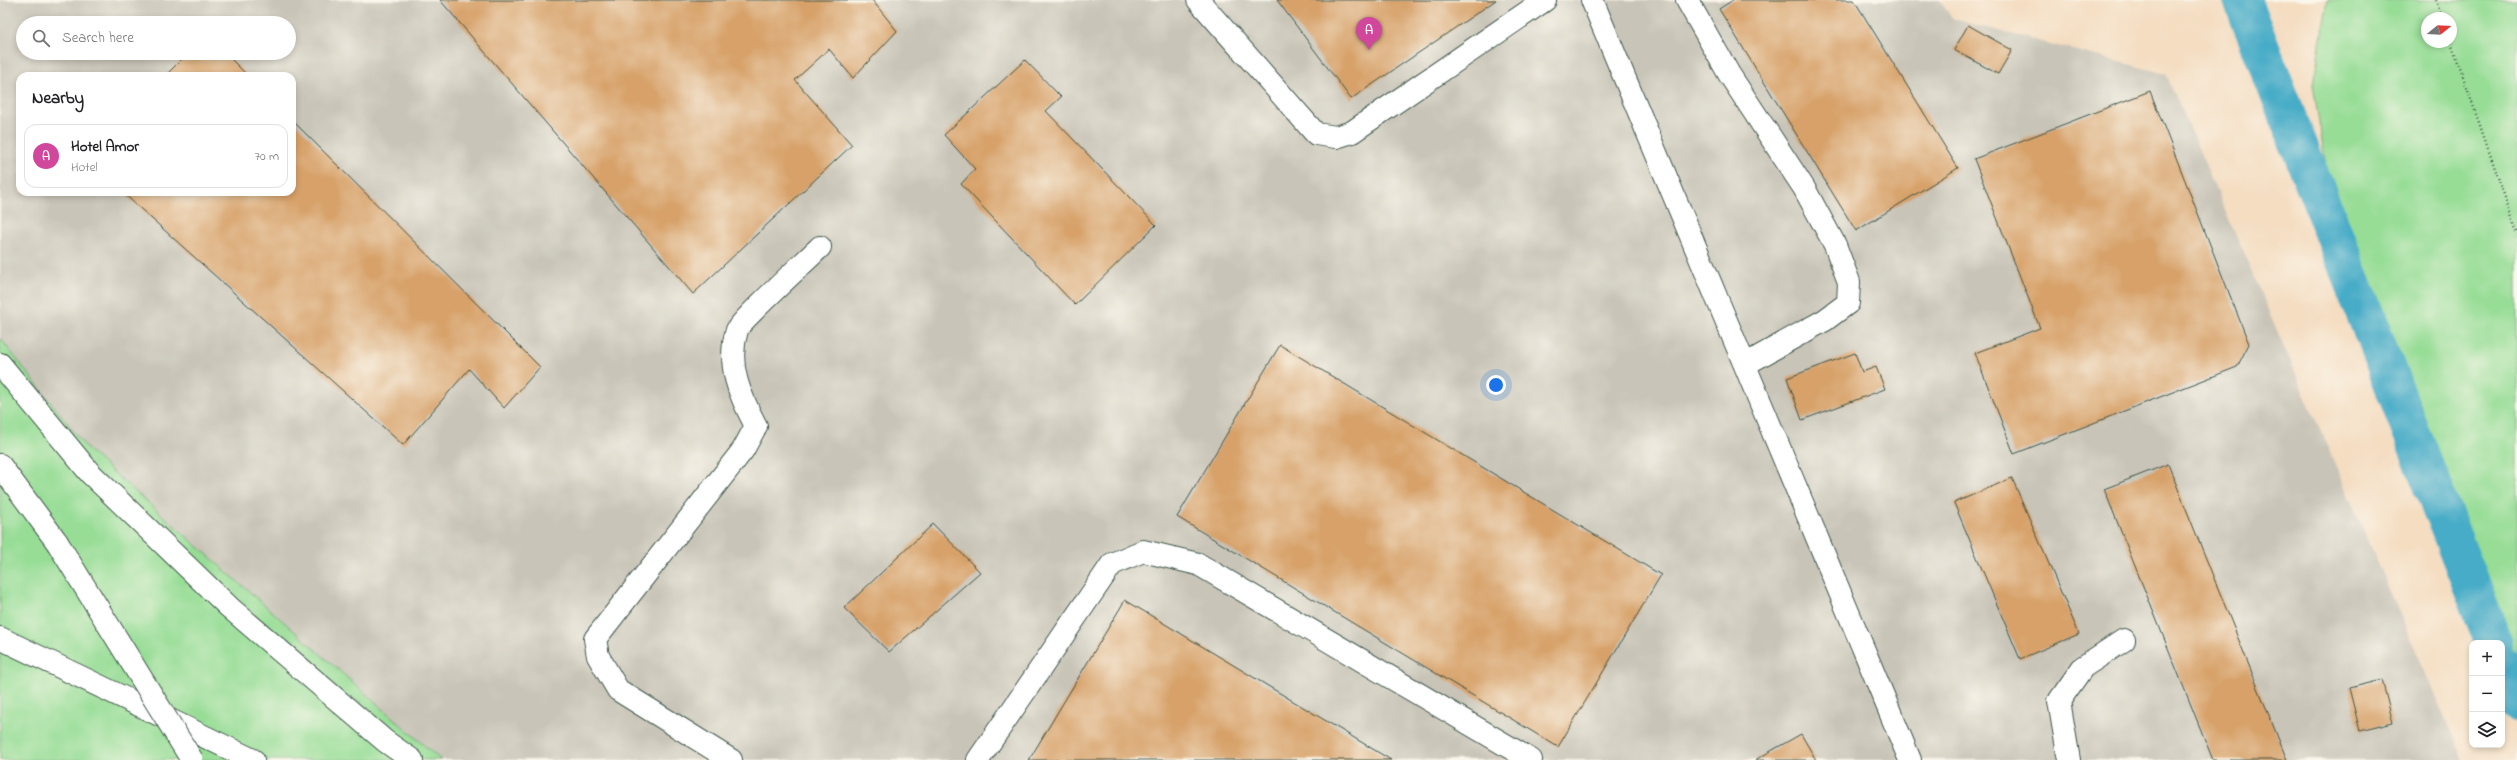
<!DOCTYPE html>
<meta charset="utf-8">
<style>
body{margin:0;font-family:"Indie Flower",sans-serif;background:#f6f6f6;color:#202124}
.controls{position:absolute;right:12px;bottom:12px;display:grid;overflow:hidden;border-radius:8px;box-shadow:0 2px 6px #0003}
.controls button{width:36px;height:36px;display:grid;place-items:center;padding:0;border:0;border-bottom:1px solid #e0e0e0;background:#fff;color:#202124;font:20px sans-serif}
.compass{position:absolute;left:2421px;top:12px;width:36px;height:36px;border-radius:50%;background:#fff;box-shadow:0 2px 6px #0003;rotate:72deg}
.you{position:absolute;left:1496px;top:385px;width:14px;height:14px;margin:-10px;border:3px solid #fff;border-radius:50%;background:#1a73e8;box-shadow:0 0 0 6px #1a73e833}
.badge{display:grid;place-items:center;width:26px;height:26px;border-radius:50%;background:#1f6fb2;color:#fff;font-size:13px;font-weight:700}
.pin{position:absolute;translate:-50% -33px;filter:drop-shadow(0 1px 2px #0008)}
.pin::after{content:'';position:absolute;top:21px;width:14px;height:12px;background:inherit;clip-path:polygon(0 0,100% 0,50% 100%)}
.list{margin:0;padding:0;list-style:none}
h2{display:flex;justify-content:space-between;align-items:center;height:52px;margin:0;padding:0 16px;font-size:17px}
h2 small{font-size:13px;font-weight:400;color:#757577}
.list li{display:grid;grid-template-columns:26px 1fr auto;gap:12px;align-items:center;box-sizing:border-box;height:64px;margin:0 8px 8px;padding:0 8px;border:1px solid #e0e0e0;border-radius:12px}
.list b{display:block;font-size:15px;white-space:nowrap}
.list p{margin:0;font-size:13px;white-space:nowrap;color:#757577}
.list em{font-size:13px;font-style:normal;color:#757577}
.icon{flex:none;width:22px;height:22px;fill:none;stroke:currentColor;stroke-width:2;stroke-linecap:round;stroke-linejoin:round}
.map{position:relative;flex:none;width:2517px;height:760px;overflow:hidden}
.search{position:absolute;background:#fff;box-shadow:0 2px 6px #0003;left:16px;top:16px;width:280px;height:44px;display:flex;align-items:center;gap:10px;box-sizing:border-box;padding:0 14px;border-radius:22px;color:#757577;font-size:15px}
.panel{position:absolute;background:#fff;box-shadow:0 2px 6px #0003;left:16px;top:72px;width:280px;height:124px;border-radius:12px}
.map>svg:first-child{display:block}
</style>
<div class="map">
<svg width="2517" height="760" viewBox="0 0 2517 760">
<rect width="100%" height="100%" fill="#fbf7ec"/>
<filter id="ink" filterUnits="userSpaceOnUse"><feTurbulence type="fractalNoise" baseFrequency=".025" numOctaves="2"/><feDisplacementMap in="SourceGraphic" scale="8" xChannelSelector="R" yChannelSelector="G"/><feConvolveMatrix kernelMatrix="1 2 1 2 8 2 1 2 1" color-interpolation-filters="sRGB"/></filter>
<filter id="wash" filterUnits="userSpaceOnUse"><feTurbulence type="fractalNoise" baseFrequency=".012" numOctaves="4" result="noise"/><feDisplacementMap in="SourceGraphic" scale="16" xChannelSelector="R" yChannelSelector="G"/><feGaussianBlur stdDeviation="0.9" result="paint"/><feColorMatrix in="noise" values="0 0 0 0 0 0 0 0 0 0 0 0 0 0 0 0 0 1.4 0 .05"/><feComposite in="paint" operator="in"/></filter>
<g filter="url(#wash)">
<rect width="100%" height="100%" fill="#f4ddc1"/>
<path fill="#c8c4b8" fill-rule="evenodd" d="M0 0H1939L1953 19 2166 74 2463 760H441L88 450 0 338ZM23 23H289V53H23ZM20 76H292V192H20Z"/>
<path fill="#97dd96" stroke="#5b8d65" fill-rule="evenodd" d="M2328 0H2517V703L2502 664V643H2494L2339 249 2313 85ZM2427 18H2451V42H2427Z
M0 338 88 450 441 760H0Z"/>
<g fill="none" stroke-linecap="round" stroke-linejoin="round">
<path stroke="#47acc7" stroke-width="38" d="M2242 0 2494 643
M2502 664 2517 703"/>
</g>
<g id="blocks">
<path fill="#d7a169" d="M440 0H872L897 31 853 78 829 49 795 80 852 145 693 294Z
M1277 0H1496L1351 99Z
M1733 0H1854L1958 168 1856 231 1719 9Z
M1968 25 2012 50 1998 74 1954 50Z
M188 53H225L248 76H165Z
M1025 60 1061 97 1046 111 1156 225 1075 305 961 184 975 169 944 135Z
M2150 91 2249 344 2237 367 2014 454 1975 353 2040 328 1974 159Z
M292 120 540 367 504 408 469 369 403 445 122 192H292Z
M1280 345 1661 575 1558 747 1177 517Z
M1855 353 1862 372 1876 367 1885 389 1802 420 1787 378Z
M2168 464 2287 760H2213L2104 489Z
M2012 478 2079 634 2020 659 1954 503Z
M933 524 980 572 889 652 844 608Z
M1125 600 1391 760H1029Z
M2382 680 2393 723 2360 731 2349 688Z
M1801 734 1816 760H1755Z"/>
</g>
</g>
<g filter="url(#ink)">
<use href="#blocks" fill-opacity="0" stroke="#3f5549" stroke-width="1"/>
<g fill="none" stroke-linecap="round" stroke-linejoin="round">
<g stroke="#3f5549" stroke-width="24">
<path id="minor" d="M1198 0 1316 134 1336 137 1352 132 1545 0
M1592 0 1910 760
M1687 0 1729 74 1804 188 1835 245 1849 282 1848 303 1825 320 1746 364
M0 638 253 760
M731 760 618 690 598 656 595 639 743 450 756 426C740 396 726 365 737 330 740 321 808 259 820 247
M978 760 1112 564 1143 551 1198 564 1531 760
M2069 760 2059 701 2083 667 2124 640"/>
</g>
<g stroke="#3f5549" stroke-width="24">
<path id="highway" d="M0 364 90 473 229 607 385 741 412 760
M0 465 57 542"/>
</g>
<path stroke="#3f5549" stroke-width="2.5" stroke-dasharray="1 3" stroke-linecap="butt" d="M2436 0 2442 18
M2451 42 2517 232"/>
<use href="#minor" stroke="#fff" stroke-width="22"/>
<use href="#highway" stroke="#fff" stroke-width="22"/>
<g stroke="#3f5549" stroke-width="24" stroke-linecap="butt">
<path id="major-bridge" d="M57 542 192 760"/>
</g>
<use href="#major-bridge" stroke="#fff" stroke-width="22"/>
</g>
</g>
</svg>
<div class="controls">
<button>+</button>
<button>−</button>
<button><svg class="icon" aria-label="layers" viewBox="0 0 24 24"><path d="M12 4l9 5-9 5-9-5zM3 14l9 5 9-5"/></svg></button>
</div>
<svg class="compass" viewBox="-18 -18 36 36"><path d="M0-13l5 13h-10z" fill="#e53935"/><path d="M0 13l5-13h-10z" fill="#757577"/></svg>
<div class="you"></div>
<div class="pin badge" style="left:1369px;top:50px;background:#d1479c">A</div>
<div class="search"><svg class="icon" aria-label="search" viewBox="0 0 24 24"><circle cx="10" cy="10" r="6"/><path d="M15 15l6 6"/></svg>Search here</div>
<section class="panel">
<h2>Nearby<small></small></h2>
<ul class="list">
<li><span class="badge" style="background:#d1479c">A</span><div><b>Hotel Amor</b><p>Hotel</p></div><em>70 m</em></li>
</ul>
</section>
</div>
